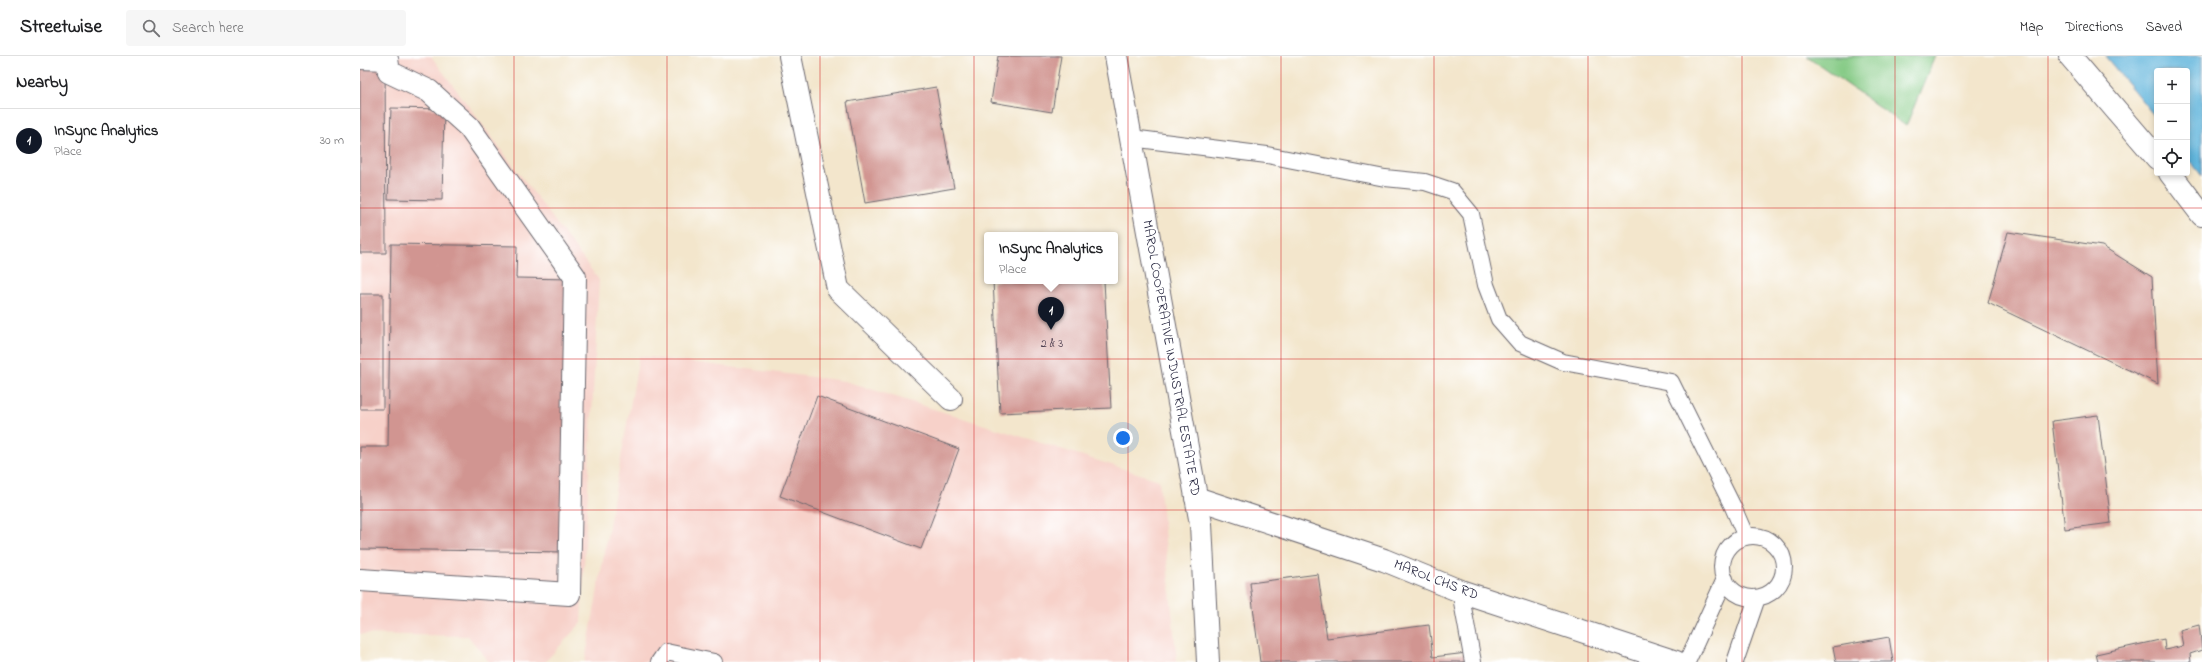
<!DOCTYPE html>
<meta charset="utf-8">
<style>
body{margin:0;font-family:"Indie Flower",sans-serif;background:#f6f6f6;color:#202124}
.controls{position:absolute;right:12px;top:12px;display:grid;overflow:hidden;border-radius:4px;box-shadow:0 2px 6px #0003}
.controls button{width:36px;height:36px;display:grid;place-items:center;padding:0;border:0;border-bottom:1px solid #e0e0e0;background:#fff;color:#202124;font:20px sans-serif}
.you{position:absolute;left:763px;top:382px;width:14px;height:14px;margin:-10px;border:3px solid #fff;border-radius:50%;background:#1a73e8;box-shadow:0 0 0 6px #1a73e833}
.badge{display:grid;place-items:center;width:26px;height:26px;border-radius:50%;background:#111827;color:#fff;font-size:13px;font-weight:700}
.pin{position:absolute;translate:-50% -33px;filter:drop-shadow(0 1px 2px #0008)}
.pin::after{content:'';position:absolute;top:21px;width:14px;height:12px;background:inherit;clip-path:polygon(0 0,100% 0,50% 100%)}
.popup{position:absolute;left:624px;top:176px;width:134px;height:52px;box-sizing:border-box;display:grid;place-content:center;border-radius:4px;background:#fff;filter:drop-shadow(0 1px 3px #0005);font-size:13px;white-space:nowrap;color:#757577}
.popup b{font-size:15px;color:#202124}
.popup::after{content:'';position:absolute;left:50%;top:100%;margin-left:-8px;border:8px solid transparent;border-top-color:#fff}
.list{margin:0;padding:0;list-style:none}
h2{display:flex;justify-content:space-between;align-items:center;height:52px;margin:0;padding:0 16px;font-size:17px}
h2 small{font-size:13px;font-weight:400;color:#757577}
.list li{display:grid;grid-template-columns:26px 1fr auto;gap:12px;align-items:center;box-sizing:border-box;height:64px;padding:0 16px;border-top:1px solid #e0e0e0}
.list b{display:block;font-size:15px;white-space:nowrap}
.list p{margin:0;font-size:13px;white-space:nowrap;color:#757577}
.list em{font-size:13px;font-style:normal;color:#757577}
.icon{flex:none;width:22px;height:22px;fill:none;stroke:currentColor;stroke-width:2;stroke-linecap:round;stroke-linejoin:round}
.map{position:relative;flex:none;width:1842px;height:606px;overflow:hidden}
header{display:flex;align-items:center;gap:24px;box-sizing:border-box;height:56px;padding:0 20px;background:#fff;border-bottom:1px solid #e0e0e0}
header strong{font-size:19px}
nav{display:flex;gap:22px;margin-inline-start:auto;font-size:14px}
.search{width:280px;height:36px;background:#f6f6f6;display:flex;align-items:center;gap:10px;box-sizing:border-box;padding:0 14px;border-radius:4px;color:#757577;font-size:15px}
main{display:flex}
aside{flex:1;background:#fff}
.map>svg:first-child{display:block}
</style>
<header>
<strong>Streetwise</strong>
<div class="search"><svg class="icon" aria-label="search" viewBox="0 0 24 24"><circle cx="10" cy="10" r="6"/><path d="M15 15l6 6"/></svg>Search here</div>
<nav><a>Map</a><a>Directions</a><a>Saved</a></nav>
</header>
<main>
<aside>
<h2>Nearby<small></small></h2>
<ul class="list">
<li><span class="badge">1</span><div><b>InSync Analytics</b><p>Place</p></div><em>30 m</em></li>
</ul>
</aside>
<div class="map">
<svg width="1842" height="606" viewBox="0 0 1842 606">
<rect width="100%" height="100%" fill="#fff"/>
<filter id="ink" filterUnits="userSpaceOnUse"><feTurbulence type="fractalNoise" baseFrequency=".025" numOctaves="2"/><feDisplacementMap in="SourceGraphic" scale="8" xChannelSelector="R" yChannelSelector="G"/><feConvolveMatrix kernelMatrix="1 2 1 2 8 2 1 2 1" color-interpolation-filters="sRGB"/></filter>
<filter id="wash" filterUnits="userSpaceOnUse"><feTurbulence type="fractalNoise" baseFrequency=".012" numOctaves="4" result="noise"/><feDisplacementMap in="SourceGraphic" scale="16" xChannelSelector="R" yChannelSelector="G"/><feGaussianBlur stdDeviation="0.9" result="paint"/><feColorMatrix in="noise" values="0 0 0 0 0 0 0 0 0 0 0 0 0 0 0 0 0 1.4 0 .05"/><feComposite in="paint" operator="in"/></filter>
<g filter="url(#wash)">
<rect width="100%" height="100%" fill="#f3e6cc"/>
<path fill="#f7d1c9" d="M0 0H71L239 224 221 567 185 606H129L108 580 0 578Z
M279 300 485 325 799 424 817 606H225Z"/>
<path fill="#85ca85" stroke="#547660" d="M1447 0H1575L1546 70Z"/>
<path fill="#5fb4db" stroke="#406b8b" d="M1745 0H1842V120L1827 101V15H1797V63Z"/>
<g id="blocks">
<path fill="#d19591" d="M638 0H701L692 56 631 46Z
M0 5H25L26 197H0Z
M576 31 594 132 505 147 487 46Z
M31 52 84 53 82 144 28 143Z
M1648 176 1742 190 1792 221 1798 328 1628 247Z
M31 188 157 190 156 222 210 223 205 496 0 493V391H28Z
M633 225H744L751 352 640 357Z
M0 238H23V353H0Z
M457 340 599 393 561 493 420 440Z
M1738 359 1751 467 1705 473 1692 365Z
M958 518 967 582 1069 569 1073 601 1107 597 1108 606H900L890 527Z
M1839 569 1842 594 1830 598 1831 606H1738L1736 598 1804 583 1805 594 1823 590 1820 574Z
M1529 581 1533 606H1476L1473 591Z"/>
</g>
</g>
<g filter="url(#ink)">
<use href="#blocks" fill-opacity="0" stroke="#6b676e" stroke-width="1"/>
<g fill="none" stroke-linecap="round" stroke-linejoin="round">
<g stroke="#6b676e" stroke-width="18">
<path id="service" d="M771 82 907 99 1025 122 1065 126 1092 135 1111 158 1126 229 1139 263 1160 287 1203 306 1311 326 1373 451 1386 481
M1362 511a31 31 0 1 1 62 0a31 31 0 1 1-62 0Z
M1100 535 1113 606
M299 606 306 596 354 606
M1327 606 1365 523
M1375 606 1397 542"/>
</g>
<g stroke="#6b676e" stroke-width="24">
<path id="minor" d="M430 0 478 233 591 343
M1710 0 1797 102
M0 2 27 3 29 16 69 35 109 71 215 221 209 538 0 524
M1810 117 1842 159
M836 442 1024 504 1100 535 1316 606"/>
</g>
<g stroke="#6b676e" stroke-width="24">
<path id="tertiary" d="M756 0 841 468 848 606"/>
</g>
<use href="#service" stroke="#fff" stroke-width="16"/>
<use href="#minor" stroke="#fff" stroke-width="22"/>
<use href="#tertiary" stroke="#fff" stroke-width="22"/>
</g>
</g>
<path fill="none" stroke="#d62828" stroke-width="1" stroke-opacity="0.55" d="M154 0V606M307 0V606M460 0V606M614 0V606M768 0V606M921 0V606M1074 0V606M1228 0V606M1382 0V606M1535 0V606M1688 0V606M0 152H1842M0 303H1842M0 454H1842"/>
<g text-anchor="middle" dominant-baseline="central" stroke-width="4" stroke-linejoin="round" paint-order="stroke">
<g font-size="12" fill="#4e3f50">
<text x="692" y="288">2 &amp; 3</text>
</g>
<g font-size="14" fill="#22223b" stroke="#fff">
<text transform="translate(811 302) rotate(80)">MAROL COOPERATIVE INDUSTRIAL ESTATE RD</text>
<text transform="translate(1076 524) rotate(21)">MAROL CHS RD</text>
</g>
</g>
</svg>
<div class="controls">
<button>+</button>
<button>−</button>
<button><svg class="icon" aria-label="locate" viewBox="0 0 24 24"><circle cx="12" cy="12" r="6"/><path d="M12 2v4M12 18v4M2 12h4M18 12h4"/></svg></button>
</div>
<div class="you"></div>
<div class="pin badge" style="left:691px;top:274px">1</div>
<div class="popup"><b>InSync Analytics</b>Place</div>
</div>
</main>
